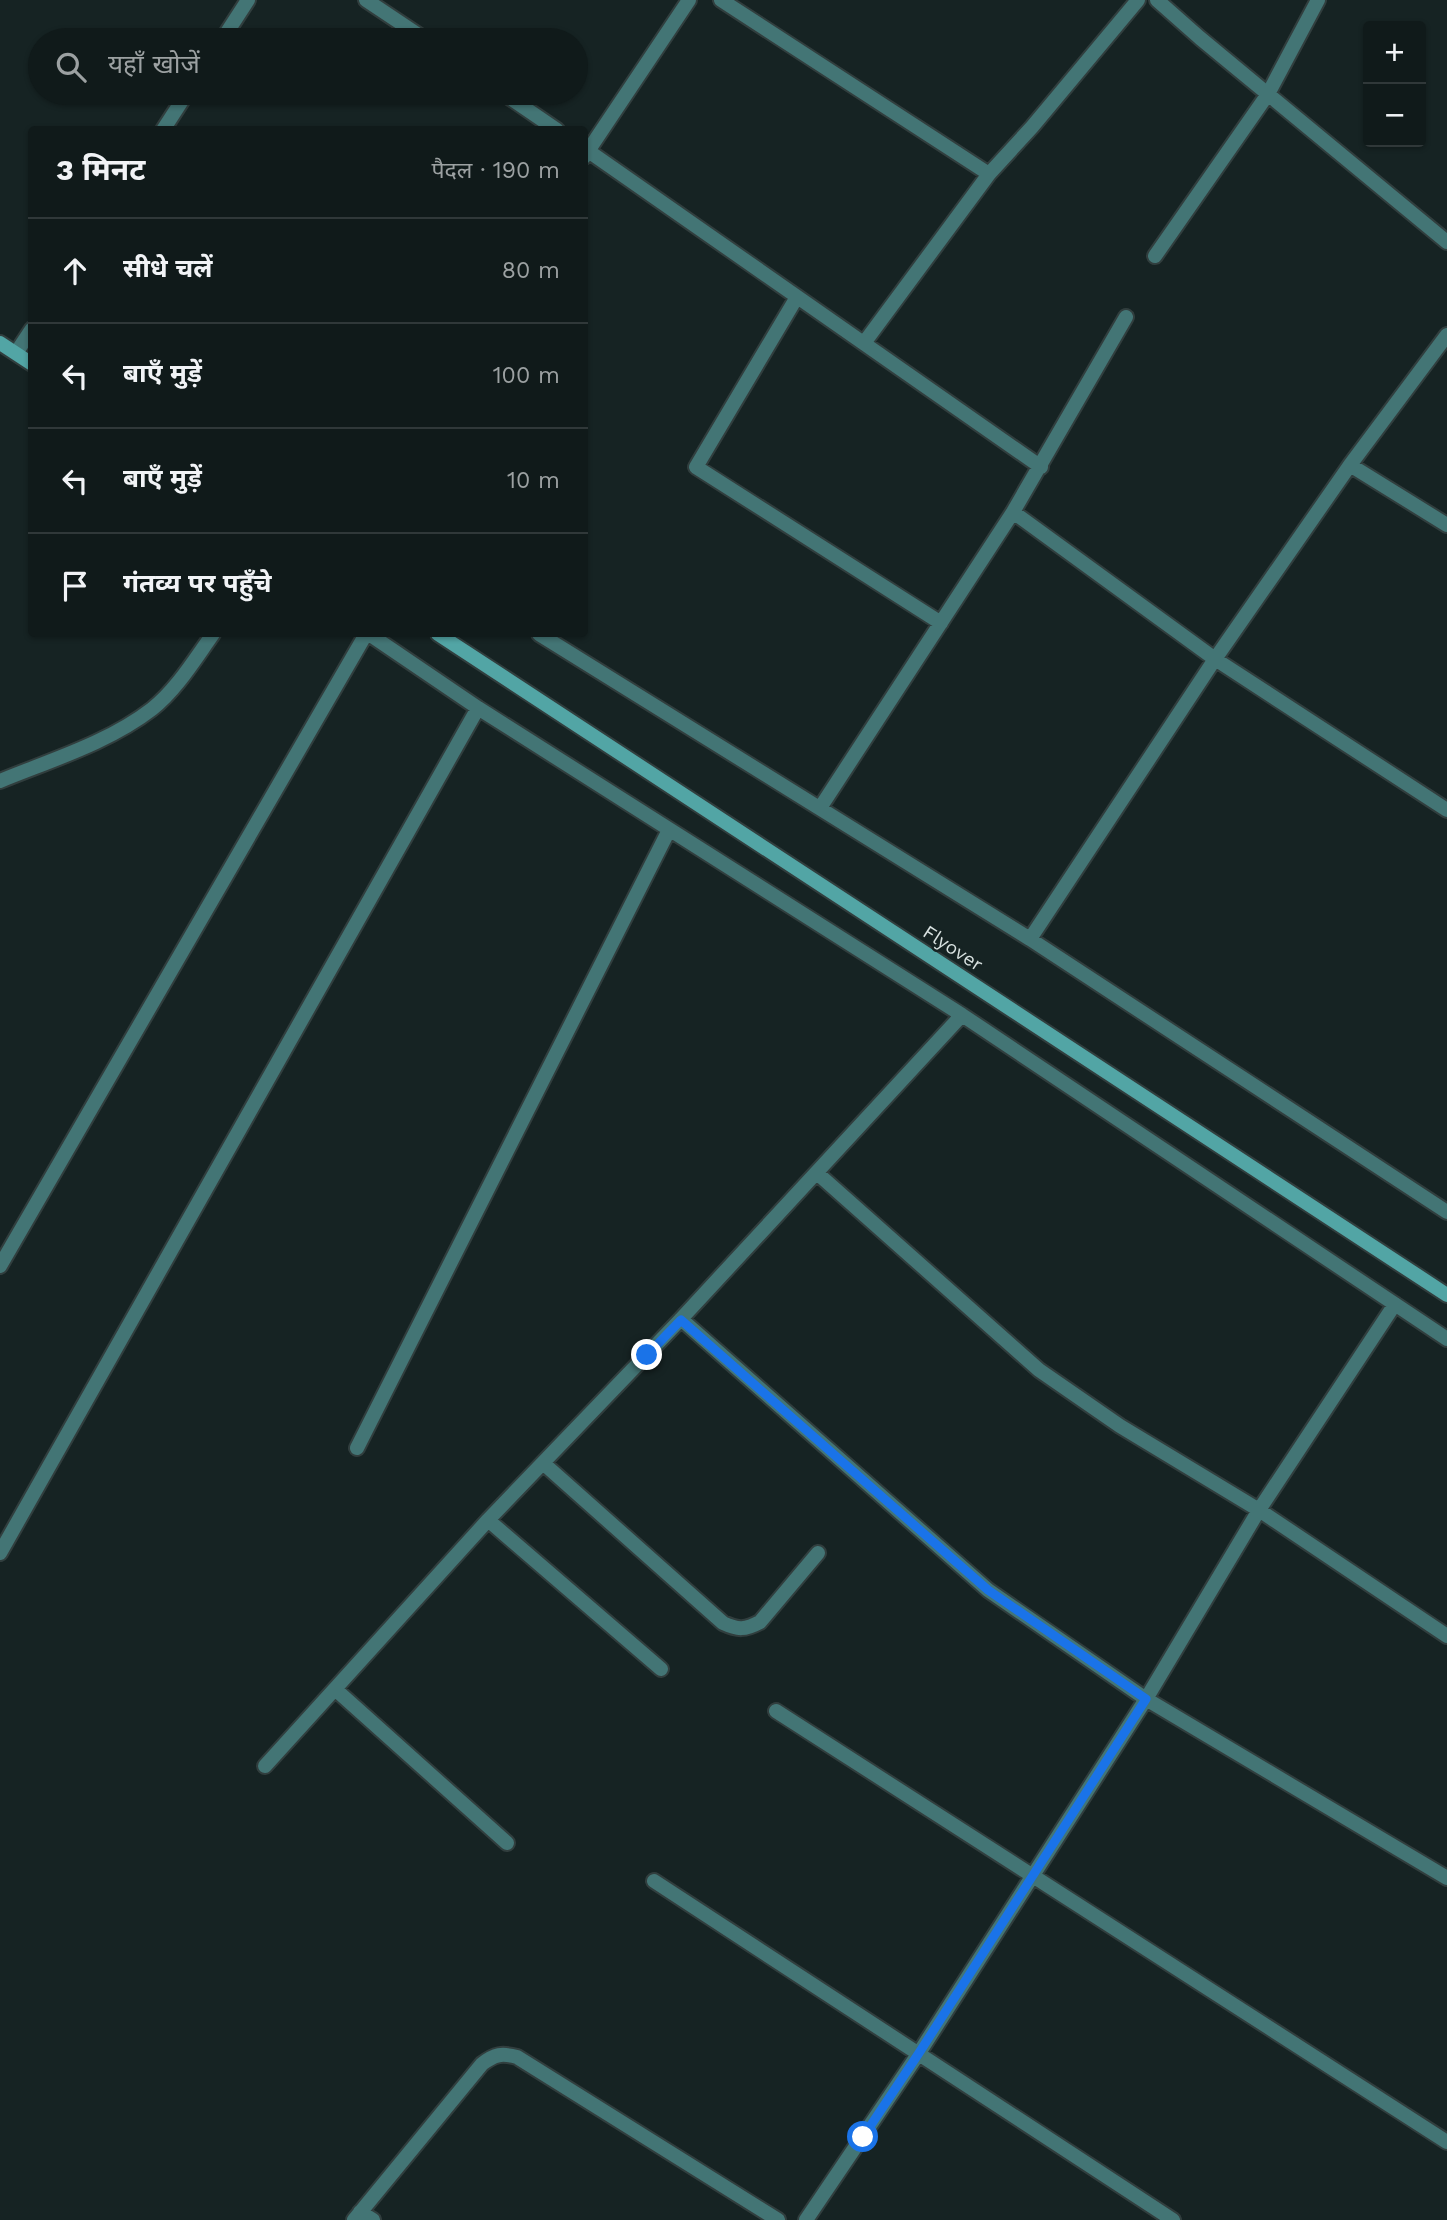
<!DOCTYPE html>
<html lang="hi">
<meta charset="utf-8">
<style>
body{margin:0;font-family:"Work Sans","Noto Sans Devanagari",sans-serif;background:#1e2727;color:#f1f3f6}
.controls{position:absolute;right:21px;top:21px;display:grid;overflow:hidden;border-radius:7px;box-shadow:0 2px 5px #0004}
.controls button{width:63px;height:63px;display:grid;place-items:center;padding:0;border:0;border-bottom:2px solid #303839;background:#101a1a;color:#f1f3f6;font:35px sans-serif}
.stop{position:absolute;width:21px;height:21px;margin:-16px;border:5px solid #1a73e8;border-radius:50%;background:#fff}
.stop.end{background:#1a73e8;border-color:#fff;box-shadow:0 2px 7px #0008}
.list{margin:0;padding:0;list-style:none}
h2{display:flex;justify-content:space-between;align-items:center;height:91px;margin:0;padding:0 28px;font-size:30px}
h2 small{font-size:23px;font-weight:400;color:#9ca1a2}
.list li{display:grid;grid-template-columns:46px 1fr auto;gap:21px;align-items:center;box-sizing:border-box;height:105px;padding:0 28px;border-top:2px solid #303839}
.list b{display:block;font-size:26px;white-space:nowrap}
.list em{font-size:23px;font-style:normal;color:#9ca1a2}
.icon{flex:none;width:38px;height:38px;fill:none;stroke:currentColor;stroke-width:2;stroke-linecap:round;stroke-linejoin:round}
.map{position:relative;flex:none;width:1447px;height:2220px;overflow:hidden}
.search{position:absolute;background:#101a1a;box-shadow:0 2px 5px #0004;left:28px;top:28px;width:560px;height:77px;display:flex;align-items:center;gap:18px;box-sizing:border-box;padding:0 24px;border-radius:38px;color:#9ca1a2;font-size:26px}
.panel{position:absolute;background:#101a1a;box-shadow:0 2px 5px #0004;left:28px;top:126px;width:560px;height:511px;border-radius:7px}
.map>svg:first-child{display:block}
</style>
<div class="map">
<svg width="1447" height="2220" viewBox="0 0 1447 2220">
<rect width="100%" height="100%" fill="#162323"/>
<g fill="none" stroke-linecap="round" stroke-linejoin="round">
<g stroke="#313e3e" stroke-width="18">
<path id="minor" d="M366 0 426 40
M721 0 989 174
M1157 0 1200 38 1447 242
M222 40 248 0
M503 93 557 130
M163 130 187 93
M584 148 1041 467
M584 157 689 0
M1155 256 1268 94 1318 0
M797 297 696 467 941 623
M864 343 989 174 1032 127 1138 0
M16 353 32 329
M1350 465 1447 525
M1013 512 1215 659 1447 810
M369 634 478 708 962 1015 1447 1339
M539 634 1030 939 1447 1212
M0 781C51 760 108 743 152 709 177 689 195 659 213 634
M820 808 1013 512 1126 317
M1030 939 1215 659 1350 465 1447 335
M817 1173 1039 1370 1120 1426 1259 1510 1447 1636
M0 1266 366 634
M681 1319 988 1590 1146 1699 1447 1878
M357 1448 669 830
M543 1463 723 1623C738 1630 745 1630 760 1622L818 1553
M488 1520 661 1669
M0 1553 478 708
M335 1689 507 1843
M776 1711 1447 2142
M265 1766 488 1520 681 1319 962 1015
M654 1881 1173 2220
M360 2212 373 2220
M354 2220 482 2064C495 2054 502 2053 517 2057L778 2220
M806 2220 919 2053 1146 1699 1259 1510 1395 1304"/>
</g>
<g stroke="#313e3e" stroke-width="18">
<path id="secondary" d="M0 343 32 364
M438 634 1447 1295"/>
</g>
<use href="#minor" stroke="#437575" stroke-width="14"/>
<use href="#secondary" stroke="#52a5a5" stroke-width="14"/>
</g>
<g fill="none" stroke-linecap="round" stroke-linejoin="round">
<path stroke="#1a73e8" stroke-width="9" d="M647 1355 681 1320 988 1590 1146 1699 919 2053 863 2137"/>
</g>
<g text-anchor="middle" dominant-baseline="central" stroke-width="5" stroke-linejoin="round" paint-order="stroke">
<g font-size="19" fill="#d9e2e1" stroke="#162323">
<text transform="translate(953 948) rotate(33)">Flyover</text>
</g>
</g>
</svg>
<div class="controls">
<button>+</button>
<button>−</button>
</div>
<div class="stop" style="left:863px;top:2137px"></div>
<div class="stop end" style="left:647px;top:1355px"></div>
<div class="search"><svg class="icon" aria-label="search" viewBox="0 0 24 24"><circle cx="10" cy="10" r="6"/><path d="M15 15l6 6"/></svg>यहाँ खोजें</div>
<section class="panel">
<h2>3 मिनट<small>पैदल · 190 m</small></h2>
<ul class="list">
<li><svg class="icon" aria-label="ahead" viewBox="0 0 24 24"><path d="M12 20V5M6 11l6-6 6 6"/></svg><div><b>सीधे चलें</b></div><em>80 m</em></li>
<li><svg class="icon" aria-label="left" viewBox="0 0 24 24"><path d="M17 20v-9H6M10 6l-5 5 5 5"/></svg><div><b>बाएँ मुड़ें</b></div><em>100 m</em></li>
<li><svg class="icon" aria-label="left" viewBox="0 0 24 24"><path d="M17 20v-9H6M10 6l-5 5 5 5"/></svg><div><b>बाएँ मुड़ें</b></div><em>10 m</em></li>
<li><svg class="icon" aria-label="arrive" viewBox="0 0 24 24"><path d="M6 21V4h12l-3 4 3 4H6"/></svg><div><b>गंतव्य पर पहुँचे</b></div></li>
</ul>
</section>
</div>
